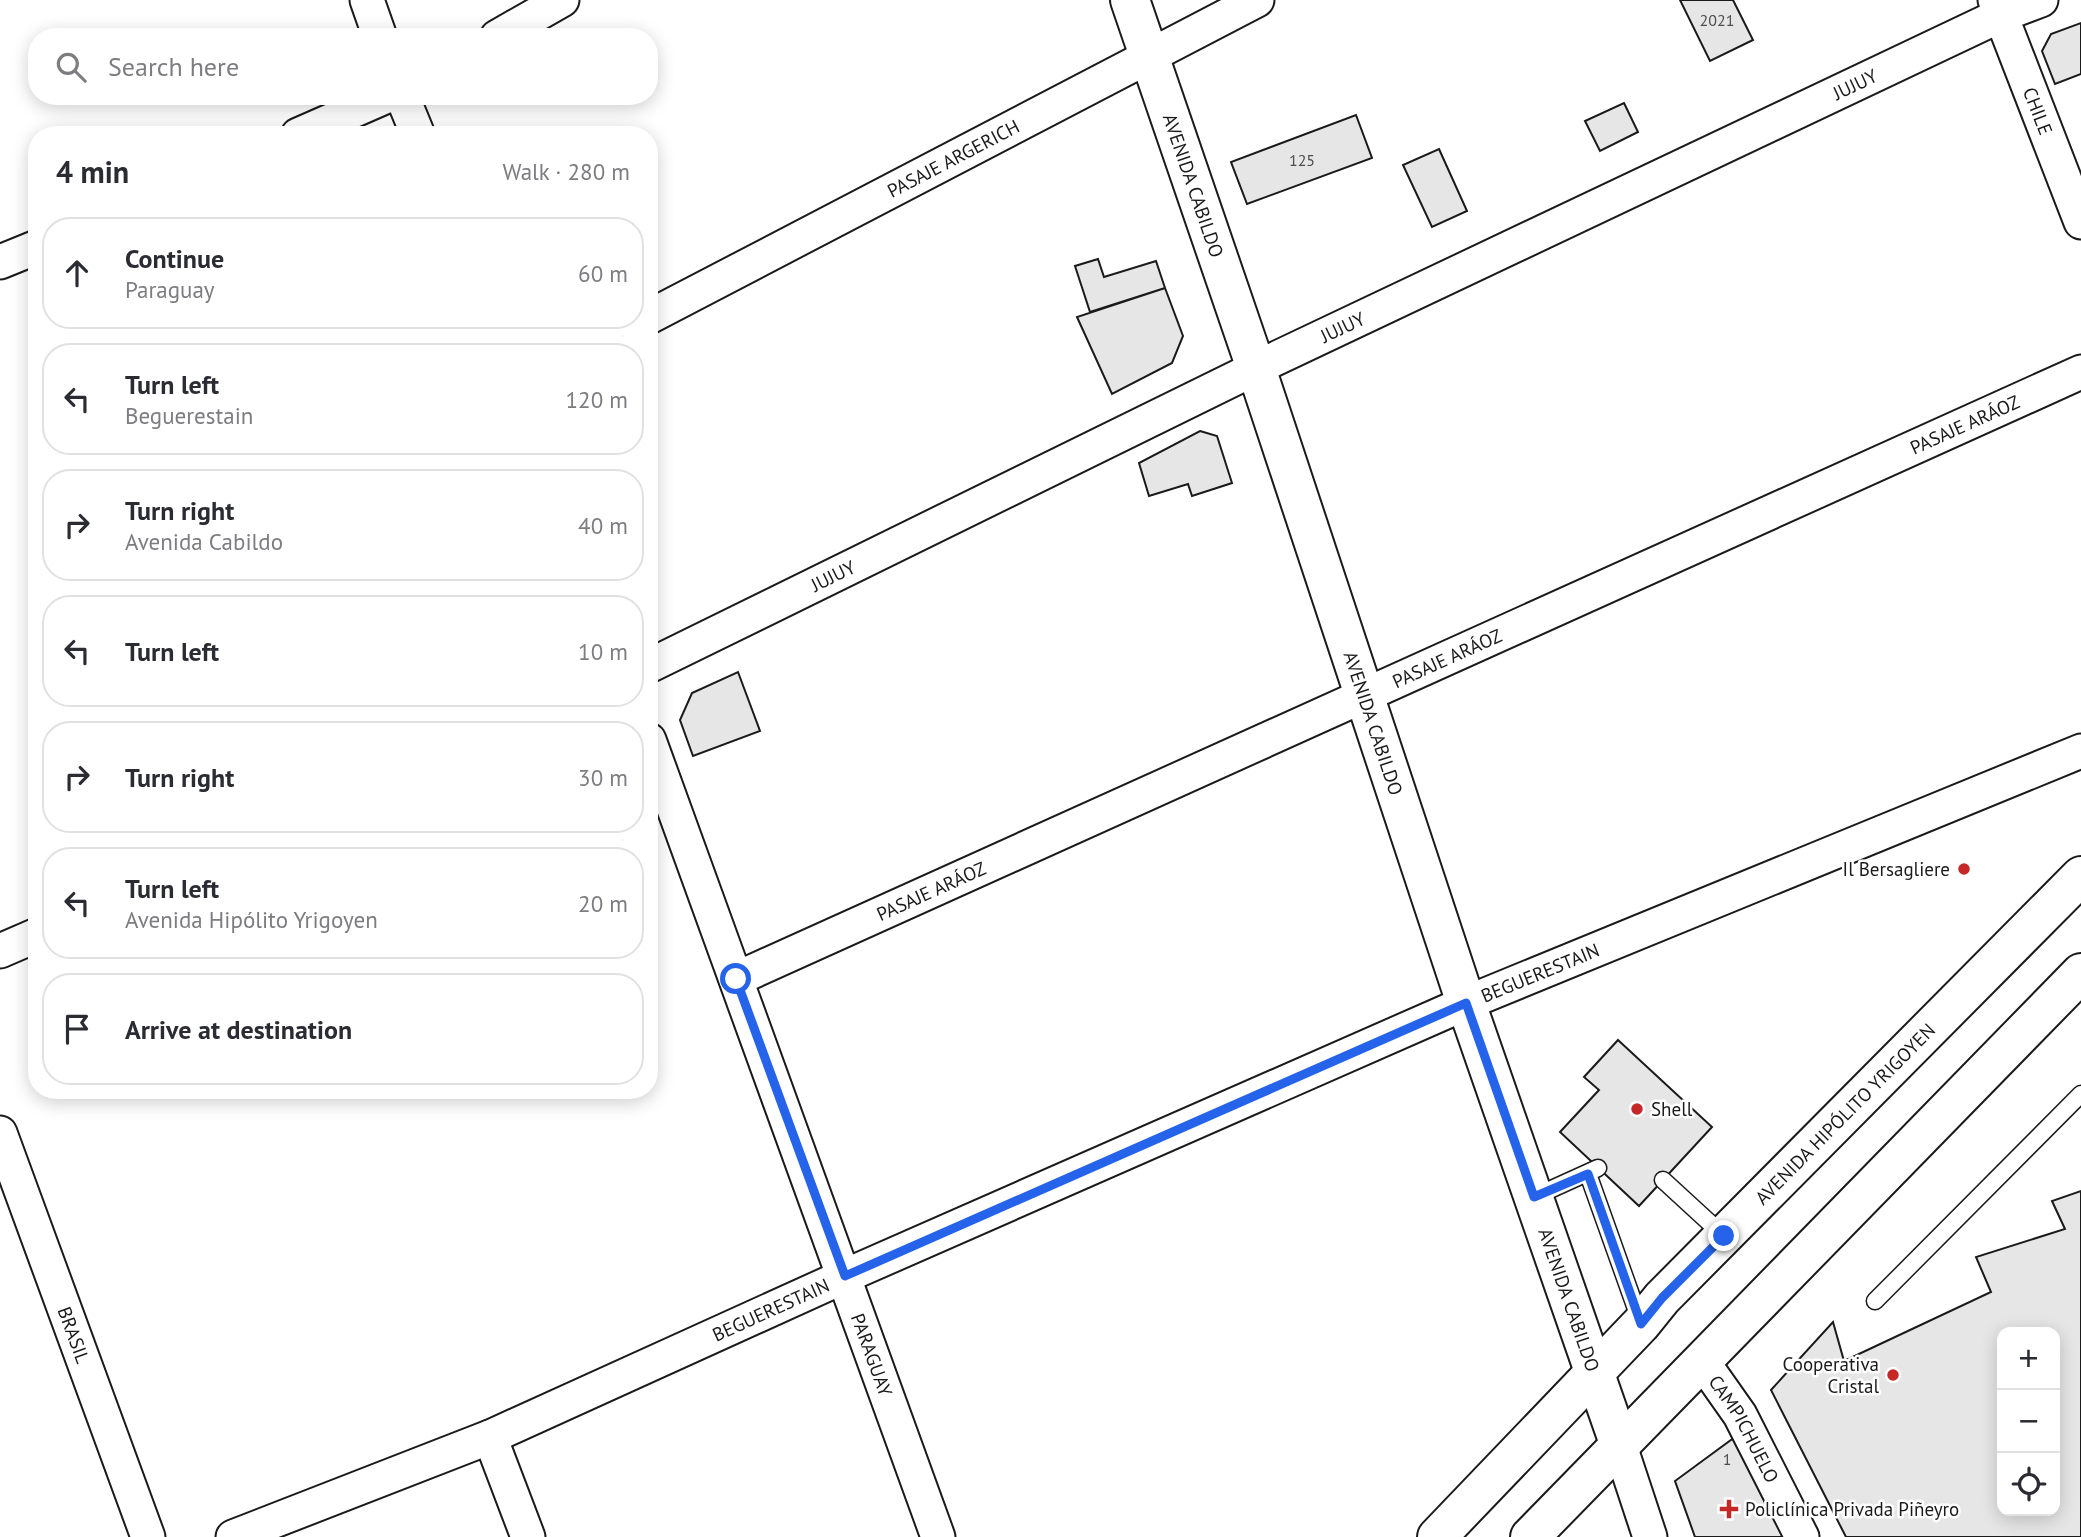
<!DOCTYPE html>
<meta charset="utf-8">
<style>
body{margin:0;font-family:"PT Sans",sans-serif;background:#f7f7f7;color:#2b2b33}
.controls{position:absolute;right:21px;bottom:21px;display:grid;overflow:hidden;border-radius:14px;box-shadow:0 4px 18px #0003}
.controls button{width:63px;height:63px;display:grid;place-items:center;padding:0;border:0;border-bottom:2px solid #e1e1e2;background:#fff;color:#2b2b33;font:35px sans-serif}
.stop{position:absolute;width:21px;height:21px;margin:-16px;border:5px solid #2563eb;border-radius:50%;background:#fff}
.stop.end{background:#2563eb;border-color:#fff;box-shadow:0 2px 7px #0008}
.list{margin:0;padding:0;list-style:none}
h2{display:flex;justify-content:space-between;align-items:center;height:91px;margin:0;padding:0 28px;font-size:30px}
h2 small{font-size:23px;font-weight:400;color:#7c7c81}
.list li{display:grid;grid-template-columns:46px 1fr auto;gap:21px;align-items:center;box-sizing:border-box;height:112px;margin:0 14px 14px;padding:0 14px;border:2px solid #e1e1e2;border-radius:28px}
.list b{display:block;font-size:26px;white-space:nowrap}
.list p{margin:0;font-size:23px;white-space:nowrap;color:#7c7c81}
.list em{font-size:23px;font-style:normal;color:#7c7c81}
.icon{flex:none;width:38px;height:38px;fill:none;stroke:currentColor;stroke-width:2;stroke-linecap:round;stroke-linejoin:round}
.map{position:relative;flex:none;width:2081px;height:1537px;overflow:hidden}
.search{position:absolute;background:#fff;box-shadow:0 4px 18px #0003;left:28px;top:28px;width:630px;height:77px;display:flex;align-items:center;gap:18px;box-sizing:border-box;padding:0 24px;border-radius:28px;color:#7c7c81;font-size:26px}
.panel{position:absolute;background:#fff;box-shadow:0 4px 18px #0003;left:28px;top:126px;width:630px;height:973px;border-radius:28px}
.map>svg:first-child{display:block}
</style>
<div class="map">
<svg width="2081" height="1537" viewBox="0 0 2081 1537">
<rect width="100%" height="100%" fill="#fff"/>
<path fill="#e6e6e6" stroke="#1a1a1a" stroke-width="2" fill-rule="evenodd" d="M1680 0H1733L1753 40 1710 61Z
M2081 23V74L2055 84 2042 51 2051 34Z
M1624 103 1638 132 1600 151 1585 121Z
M1356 115 1372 158 1247 204 1231 162Z
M1439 149 1467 211 1432 227 1403 165Z
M1098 259 1104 277 1156 261 1165 288 1090 312 1075 266Z
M1165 288 1183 336 1172 363 1112 394 1077 317Z
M1200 431 1217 436 1232 483 1192 496 1188 484 1149 496 1139 463Z
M738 672 760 731 693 756 680 720 692 693Z
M1618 1040 1712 1127 1639 1206 1560 1132 1599 1090 1584 1077Z
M2081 1191V1537H1846L1771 1390 1833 1322 1844 1361 1991 1292 1976 1257 2065 1229 2052 1201ZM2002 1332H2055V1511H2002Z
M1735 1437 1787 1537H1695L1675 1481Z"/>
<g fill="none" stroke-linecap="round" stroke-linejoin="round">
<g stroke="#1a1a1a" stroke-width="19">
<path id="lane" d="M1588 1174 1640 1320
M1663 1180 1724 1236
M1534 1197 1598 1168
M1875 1301 2081 1094"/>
</g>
<g stroke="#1a1a1a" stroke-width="37">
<g id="street">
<path d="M367 0 380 37"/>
<path id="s1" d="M1995 0 2081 222"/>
<path d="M497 37 562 0"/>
<path d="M402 96 418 135"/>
<path d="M298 135 387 96"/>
<path d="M0 262 37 247"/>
<path id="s2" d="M649 317 1257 0"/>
<path id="s3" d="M649 666 1256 368 2001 15 2041 0"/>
<path id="s4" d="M649 740 938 1537"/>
<path d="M0 951 37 935"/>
<path id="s5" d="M736 979 2081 372"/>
<path id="s6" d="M0 1133 148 1537"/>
<path id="s7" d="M1702 1361 1740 1415 1802 1537"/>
<path d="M490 1437 528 1537"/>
<path d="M1620 1446 1650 1537"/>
<path id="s8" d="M233 1537 490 1437 845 1276 1466 1003 2081 751"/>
</g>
</g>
<g stroke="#1a1a1a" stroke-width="42">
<g id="secondary">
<path id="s9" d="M1130 0 1256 368 1466 1003 1620 1446"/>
</g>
</g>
<g stroke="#1a1a1a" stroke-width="42">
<g id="primary">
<path id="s10" d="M1437 1537 1641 1324 1662 1298 2081 876"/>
<path d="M1530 1537 2081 973"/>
</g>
</g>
<use href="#lane" stroke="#fff" stroke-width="16"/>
<use href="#street" stroke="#fff" stroke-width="33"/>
<use href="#secondary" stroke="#fff" stroke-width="38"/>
<use href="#primary" stroke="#fff" stroke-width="38"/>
</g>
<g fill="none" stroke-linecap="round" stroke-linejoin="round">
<path stroke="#2563eb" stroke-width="9" d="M736 979 845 1276 1466 1003 1534 1197 1588 1174 1641 1324 1662 1298 1724 1236"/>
</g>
<g fill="#c62828" stroke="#fff" stroke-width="2.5">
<circle cx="1964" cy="869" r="7"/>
<circle cx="1637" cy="1109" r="7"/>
<circle cx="1893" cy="1375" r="7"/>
<path d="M1725.5 1498.5h7v7h7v7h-7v7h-7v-7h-7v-7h7z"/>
</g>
<g text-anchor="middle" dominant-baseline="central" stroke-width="5" stroke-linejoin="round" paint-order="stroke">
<g font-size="16" fill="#4d4d4d">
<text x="1717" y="20">2021</text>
<text x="1302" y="160">125</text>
<text x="1727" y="1459">1</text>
</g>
<g font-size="19" fill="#1a1a1a" stroke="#fff">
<text stroke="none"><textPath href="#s3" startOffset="1339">JUJUY</textPath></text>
<text stroke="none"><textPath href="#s1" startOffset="119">CHILE</textPath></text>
<text stroke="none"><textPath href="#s2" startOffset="343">PASAJE ARGERICH</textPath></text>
<text stroke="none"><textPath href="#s9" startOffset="196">AVENIDA CABILDO</textPath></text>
<text stroke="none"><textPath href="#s3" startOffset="772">JUJUY</textPath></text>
<text stroke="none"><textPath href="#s5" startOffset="1348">PASAJE ARÁOZ</textPath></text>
<text stroke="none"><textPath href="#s3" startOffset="205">JUJUY</textPath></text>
<text stroke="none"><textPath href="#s5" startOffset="780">PASAJE ARÁOZ</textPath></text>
<text stroke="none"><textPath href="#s9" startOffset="763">AVENIDA CABILDO</textPath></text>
<text stroke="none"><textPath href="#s5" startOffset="214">PASAJE ARÁOZ</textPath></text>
<text stroke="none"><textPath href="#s8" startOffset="1424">BEGUERESTAIN</textPath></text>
<text stroke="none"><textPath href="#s10" startOffset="588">AVENIDA HIPÓLITO YRIGOYEN</textPath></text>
<text stroke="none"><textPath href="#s9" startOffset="1372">AVENIDA CABILDO</textPath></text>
<text stroke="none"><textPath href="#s8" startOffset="584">BEGUERESTAIN</textPath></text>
<text stroke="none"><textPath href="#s6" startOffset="215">BRASIL</textPath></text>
<text stroke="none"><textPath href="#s4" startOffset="654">PARAGUAY</textPath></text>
<text stroke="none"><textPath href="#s7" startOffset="80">CAMPICHUELO</textPath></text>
</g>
<g font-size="19" fill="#1a1a1a" stroke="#fff" text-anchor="end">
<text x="1950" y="869">Il Bersagliere</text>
<text x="1651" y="1109" text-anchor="start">Shell</text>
<text x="1879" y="1364">Cooperativa<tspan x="1879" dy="22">Cristal</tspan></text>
<text x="1745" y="1509" text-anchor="start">Policlínica Privada Piñeyro</text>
</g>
</g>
</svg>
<div class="controls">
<button>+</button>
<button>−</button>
<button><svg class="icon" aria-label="locate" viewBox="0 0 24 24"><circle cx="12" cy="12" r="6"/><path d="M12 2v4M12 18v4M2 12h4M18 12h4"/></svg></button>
</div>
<div class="stop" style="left:736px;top:979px"></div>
<div class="stop end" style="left:1724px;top:1236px"></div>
<div class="search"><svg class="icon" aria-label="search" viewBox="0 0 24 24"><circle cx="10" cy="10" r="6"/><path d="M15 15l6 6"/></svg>Search here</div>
<section class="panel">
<h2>4 min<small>Walk · 280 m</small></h2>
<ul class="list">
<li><svg class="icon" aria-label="ahead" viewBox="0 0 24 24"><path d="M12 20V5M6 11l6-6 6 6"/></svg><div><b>Continue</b><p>Paraguay</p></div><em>60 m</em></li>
<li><svg class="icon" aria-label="left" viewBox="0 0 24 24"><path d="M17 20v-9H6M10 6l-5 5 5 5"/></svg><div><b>Turn left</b><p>Beguerestain</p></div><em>120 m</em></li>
<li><svg class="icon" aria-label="right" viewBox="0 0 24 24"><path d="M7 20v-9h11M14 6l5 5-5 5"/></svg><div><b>Turn right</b><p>Avenida Cabildo</p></div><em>40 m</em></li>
<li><svg class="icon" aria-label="left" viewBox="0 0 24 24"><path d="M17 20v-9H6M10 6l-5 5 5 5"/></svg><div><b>Turn left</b></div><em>10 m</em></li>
<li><svg class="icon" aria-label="right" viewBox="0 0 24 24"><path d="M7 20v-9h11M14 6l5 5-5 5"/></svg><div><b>Turn right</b></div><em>30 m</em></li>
<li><svg class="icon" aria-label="left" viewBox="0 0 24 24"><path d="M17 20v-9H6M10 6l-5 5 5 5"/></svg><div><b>Turn left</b><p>Avenida Hipólito Yrigoyen</p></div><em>20 m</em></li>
<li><svg class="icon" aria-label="arrive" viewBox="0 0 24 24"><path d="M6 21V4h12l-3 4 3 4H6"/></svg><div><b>Arrive at destination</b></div></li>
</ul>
</section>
</div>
